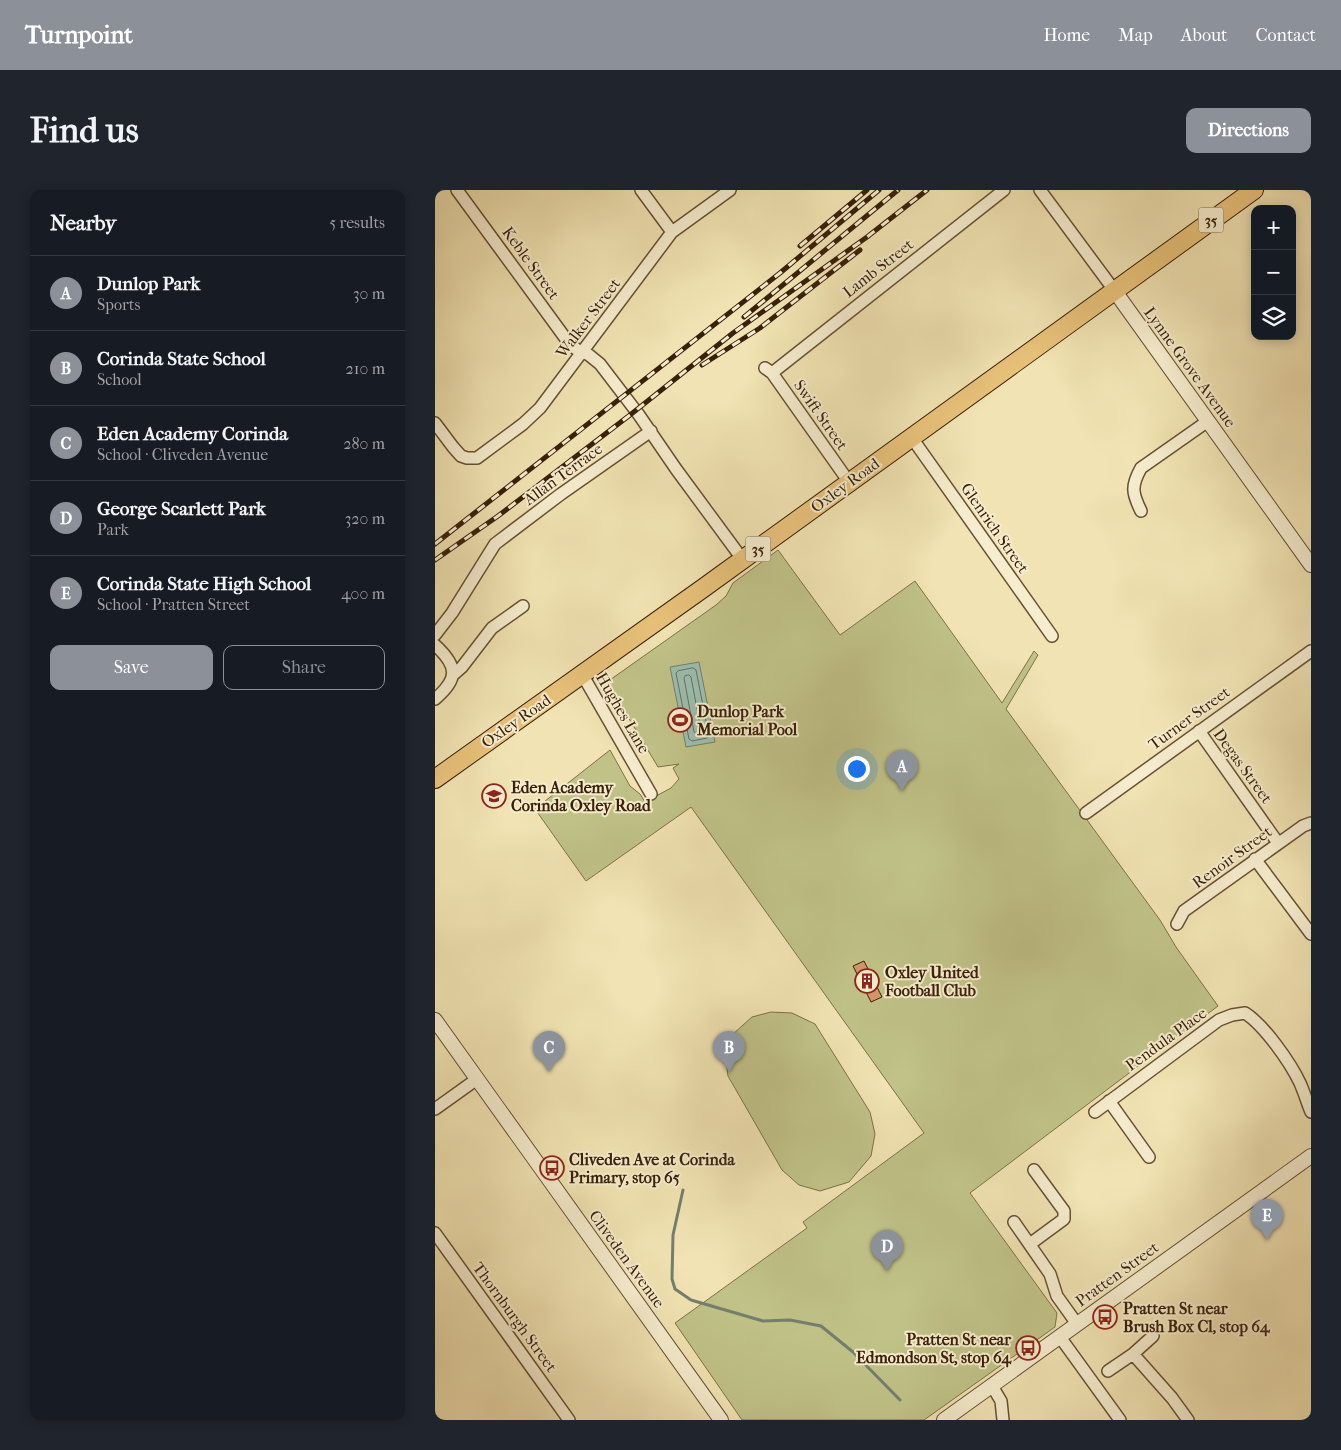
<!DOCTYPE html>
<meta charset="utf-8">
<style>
body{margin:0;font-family:"IM FELL French Canon",serif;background:#20242c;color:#f1f3f6}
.controls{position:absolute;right:15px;top:15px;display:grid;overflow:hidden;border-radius:10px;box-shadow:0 2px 12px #0003}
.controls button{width:45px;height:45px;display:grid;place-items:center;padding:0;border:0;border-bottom:1px solid #363941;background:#171b24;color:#f1f3f6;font:25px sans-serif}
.you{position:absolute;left:421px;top:578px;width:18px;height:18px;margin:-12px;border:4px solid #fff;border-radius:50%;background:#1a73e8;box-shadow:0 0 0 8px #1a73e833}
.badge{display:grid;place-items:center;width:32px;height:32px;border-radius:50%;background:#8c9099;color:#fff;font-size:16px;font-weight:700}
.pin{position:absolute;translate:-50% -41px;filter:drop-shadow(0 1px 2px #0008)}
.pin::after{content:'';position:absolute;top:26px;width:18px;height:15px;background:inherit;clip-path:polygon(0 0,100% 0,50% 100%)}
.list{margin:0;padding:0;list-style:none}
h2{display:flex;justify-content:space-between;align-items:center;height:65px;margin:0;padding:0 20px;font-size:21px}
h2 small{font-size:16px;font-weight:400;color:#9ea1a6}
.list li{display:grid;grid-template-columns:32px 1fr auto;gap:15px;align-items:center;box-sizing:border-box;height:75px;padding:0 20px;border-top:1px solid #363941}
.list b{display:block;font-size:19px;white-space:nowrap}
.list p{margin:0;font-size:16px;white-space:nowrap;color:#9ea1a6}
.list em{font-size:16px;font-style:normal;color:#9ea1a6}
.actions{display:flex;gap:10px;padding:15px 20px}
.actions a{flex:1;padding:11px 0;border:1px solid #8c9099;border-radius:10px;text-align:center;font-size:18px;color:#8c9099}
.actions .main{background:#8c9099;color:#fff}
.icon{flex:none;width:28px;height:28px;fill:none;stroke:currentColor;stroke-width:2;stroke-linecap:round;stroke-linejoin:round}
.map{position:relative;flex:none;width:876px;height:1230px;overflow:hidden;border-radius:10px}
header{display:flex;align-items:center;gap:30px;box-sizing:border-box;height:70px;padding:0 25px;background:#8c9099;color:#fff}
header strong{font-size:24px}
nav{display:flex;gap:28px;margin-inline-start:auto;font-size:18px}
.intro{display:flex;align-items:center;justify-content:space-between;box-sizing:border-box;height:120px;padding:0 30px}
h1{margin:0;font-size:35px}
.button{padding:12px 22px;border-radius:10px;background:#8c9099;color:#fff;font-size:18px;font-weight:700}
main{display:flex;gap:30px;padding:0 30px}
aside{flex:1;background:#171b24;border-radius:10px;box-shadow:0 2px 12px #0003}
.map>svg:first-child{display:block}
</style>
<header>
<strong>Turnpoint</strong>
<nav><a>Home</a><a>Map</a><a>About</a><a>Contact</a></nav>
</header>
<div class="intro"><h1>Find us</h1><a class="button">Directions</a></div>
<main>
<aside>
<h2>Nearby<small>5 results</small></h2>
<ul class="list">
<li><span class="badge">A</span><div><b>Dunlop Park</b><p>Sports</p></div><em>30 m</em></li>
<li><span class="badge">B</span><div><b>Corinda State School</b><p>School</p></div><em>210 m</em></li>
<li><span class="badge">C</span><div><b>Eden Academy Corinda</b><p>School · Cliveden Avenue</p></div><em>280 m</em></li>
<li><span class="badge">D</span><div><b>George Scarlett Park</b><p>Park</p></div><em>320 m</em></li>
<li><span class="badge">E</span><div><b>Corinda State High School</b><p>School · Pratten Street</p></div><em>400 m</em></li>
</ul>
<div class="actions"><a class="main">Save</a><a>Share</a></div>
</aside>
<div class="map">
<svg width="876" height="1230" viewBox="0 0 876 1230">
<rect width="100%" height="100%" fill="#f1e3b3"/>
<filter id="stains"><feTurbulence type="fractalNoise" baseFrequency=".004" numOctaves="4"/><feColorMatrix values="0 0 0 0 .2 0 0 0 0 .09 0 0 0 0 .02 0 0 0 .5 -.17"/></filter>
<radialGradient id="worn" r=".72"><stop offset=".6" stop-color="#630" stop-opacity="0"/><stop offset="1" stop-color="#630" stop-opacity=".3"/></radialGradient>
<path fill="#c0c288" stroke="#7c7148" d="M343 360 405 445 480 391 567 513 599 461 603 465 571 519 725 730 741 757 783 816 535 1003 622 1123 620 1137 489 1230H307L240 1133 372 1038 368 1032 489 943 256 617 151 691 100 619 175 560 195 596 205 604 210 612 236 598 244 589 238 578 244 574 223 577 172 492 281 415 291 406 298 393Z
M336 822 357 823 380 834 435 922 440 944 436 966 414 992 385 1001 364 995 347 980 293 886 290 863 297 845 317 827Z"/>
<path fill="#9bbeaf" stroke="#747f6d" d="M264 472 280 552 251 557 235 477Z"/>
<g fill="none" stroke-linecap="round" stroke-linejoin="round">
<path stroke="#6a6f5c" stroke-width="1" d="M258 478 261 480 274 546 272 548 257 551 254 549 241 483 243 481Z
M254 485 256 487 266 540 265 543 262 544 259 542 249 488 250 486Z"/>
<path stroke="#747f6d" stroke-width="3" d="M248 1000 238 1045 237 1089 240 1099 256 1110 328 1131 355 1130 386 1136 418 1162 465 1210"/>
</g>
<path fill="#d6956a" stroke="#392009" d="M429 771 447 807 436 812 418 776Z"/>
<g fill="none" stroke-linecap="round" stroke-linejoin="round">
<g stroke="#675134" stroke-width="14">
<path id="minor" d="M22 0 131 149 141 159 154 165 165 174 204 225 241 279 308 370
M206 0 237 42
M605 0 679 100
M330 178 337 183 414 292
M337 183 569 0
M0 233 18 257 26 266 32 268H42L88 234 105 218 237 42 295 0
M477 248 617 446
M706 321C697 303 696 296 706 278L773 231
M0 445 17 423 60 354 126 304 216 241
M0 455C23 476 24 489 0 509
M147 484 216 604
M18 485 27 477 57 438 88 416
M764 541 843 653
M651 623 876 461
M820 669 876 744
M742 734 749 721 868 636 876 633
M674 911 714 967
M0 919 42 889
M660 922 784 830 797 825 810 823C829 835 855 872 865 893 869 902 872 912 876 922
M579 1032 615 1084 622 1106 642 1134
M0 1043 134 1230
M595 1054 629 1029V1021L599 980
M625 1147 685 1230
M698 1164 737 1208 753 1230
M673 1181 698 1164 718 1146
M557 1196 566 1211 568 1230"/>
</g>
<g stroke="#675134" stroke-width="16">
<path id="tertiary" d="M679 100 876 375
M0 830 286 1230
M509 1230 876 966"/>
</g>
<g stroke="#392009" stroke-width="20">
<path id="primary" d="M0 589 267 399 819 0"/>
</g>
<use href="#minor" stroke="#f6edce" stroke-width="11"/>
<use href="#tertiary" stroke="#f6edce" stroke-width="14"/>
<use href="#primary" stroke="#e8c27a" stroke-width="18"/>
<g stroke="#392009" stroke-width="5">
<path id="rail" d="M365 56 432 0
M309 127 463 0
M267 175 325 138 425 60
M0 354 345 83 444 0
M0 370 63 326 195 225 298 143 432 47 492 0"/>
</g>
<use href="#rail" stroke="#f6edce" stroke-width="3" stroke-dasharray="9" stroke-linecap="butt"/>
</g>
<defs>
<g id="stadium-ring" transform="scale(1.25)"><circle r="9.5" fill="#f6edce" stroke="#8f2418" stroke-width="1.5"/><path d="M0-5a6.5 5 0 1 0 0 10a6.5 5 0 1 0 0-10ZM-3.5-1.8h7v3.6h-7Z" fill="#8f2418"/></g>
<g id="school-ring" transform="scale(1.25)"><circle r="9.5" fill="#f6edce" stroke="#8f2418" stroke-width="1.5"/><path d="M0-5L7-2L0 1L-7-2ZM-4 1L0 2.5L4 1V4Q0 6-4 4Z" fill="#8f2418"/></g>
<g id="building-ring" transform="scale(1.25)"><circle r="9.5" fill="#f6edce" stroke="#8f2418" stroke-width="1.5"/><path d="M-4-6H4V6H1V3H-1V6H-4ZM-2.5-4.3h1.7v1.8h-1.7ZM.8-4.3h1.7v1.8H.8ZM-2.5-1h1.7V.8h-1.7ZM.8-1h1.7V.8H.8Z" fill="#8f2418"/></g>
<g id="bus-ring" transform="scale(1.25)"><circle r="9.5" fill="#f6edce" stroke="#8f2418" stroke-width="1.5"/><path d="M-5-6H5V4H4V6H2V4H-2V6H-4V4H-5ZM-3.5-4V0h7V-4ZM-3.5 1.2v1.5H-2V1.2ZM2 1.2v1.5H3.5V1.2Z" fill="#8f2418"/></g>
</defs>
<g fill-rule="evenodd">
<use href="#stadium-ring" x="245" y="530"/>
<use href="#school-ring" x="59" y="606"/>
<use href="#building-ring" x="432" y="791"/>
<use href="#bus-ring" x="117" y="978"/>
<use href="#bus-ring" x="670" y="1127"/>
<use href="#bus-ring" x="593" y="1158"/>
</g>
<g text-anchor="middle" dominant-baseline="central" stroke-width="4" stroke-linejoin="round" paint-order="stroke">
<g fill="#f6edce" stroke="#725e44" stroke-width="1">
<rect x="763.5" y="17.5" width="25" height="25" rx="4"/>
<rect x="310.5" y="346.5" width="25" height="25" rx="4"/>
</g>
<g font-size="15" font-weight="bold" fill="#392009">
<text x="776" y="30">35</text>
<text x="323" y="359">35</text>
</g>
<g font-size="16" fill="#392009" stroke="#f6edce">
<text transform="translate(96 73) rotate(54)">Keble Street</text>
<text transform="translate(443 78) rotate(-38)">Lamb Street</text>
<text transform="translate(153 128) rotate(-53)">Walker Street</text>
<text transform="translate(755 177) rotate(54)">Lynne Grove Avenue</text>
<text transform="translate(386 225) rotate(55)">Swift Street</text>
<text transform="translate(128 284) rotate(-36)">Allan Terrace</text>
<text transform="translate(410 295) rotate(-36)">Oxley Road</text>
<text transform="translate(560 338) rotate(55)">Glenrich Street</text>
<text transform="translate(188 523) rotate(60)">Hughes Lane</text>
<text transform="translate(754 528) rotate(-36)">Turner Street</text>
<text transform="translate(81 531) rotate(-35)">Oxley Road</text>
<text transform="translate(808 576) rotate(54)">Degas Street</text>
<text transform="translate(797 667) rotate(-36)">Renoir Street</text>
<text transform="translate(731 849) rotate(-36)">Pendula Place</text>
<text transform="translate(192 1069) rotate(54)">Cliveden Avenue</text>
<text transform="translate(682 1084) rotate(-36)">Pratten Street</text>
<text transform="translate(80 1127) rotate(54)">Thornburgh Street</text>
</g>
<g font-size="16" font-weight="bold" fill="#392009" stroke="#f6edce" text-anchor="start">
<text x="262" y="521">Dunlop Park<tspan x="262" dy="18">Memorial Pool</tspan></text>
<text x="76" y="597">Eden Academy<tspan x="76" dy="18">Corinda Oxley Road</tspan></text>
<text x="450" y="782">Oxley United<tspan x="450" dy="18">Football Club</tspan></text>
<text x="134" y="969">Cliveden Ave at Corinda<tspan x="134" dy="18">Primary, stop 65</tspan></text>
<text x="688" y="1118">Pratten St near<tspan x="688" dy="18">Brush Box Cl, stop 64</tspan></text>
<text x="576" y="1149" text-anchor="end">Pratten St near<tspan x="576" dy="18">Edmondson St, stop 64</tspan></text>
</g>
</g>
<rect width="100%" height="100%" filter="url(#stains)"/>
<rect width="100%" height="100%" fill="url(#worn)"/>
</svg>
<div class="controls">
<button>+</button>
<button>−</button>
<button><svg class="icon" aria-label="layers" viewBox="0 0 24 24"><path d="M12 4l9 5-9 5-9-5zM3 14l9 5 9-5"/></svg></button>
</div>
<div class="you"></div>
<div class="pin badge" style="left:467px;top:601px">A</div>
<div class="pin badge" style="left:294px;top:882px">B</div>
<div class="pin badge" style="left:114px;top:882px">C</div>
<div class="pin badge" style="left:452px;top:1081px">D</div>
<div class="pin badge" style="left:832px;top:1050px">E</div>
</div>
</main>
